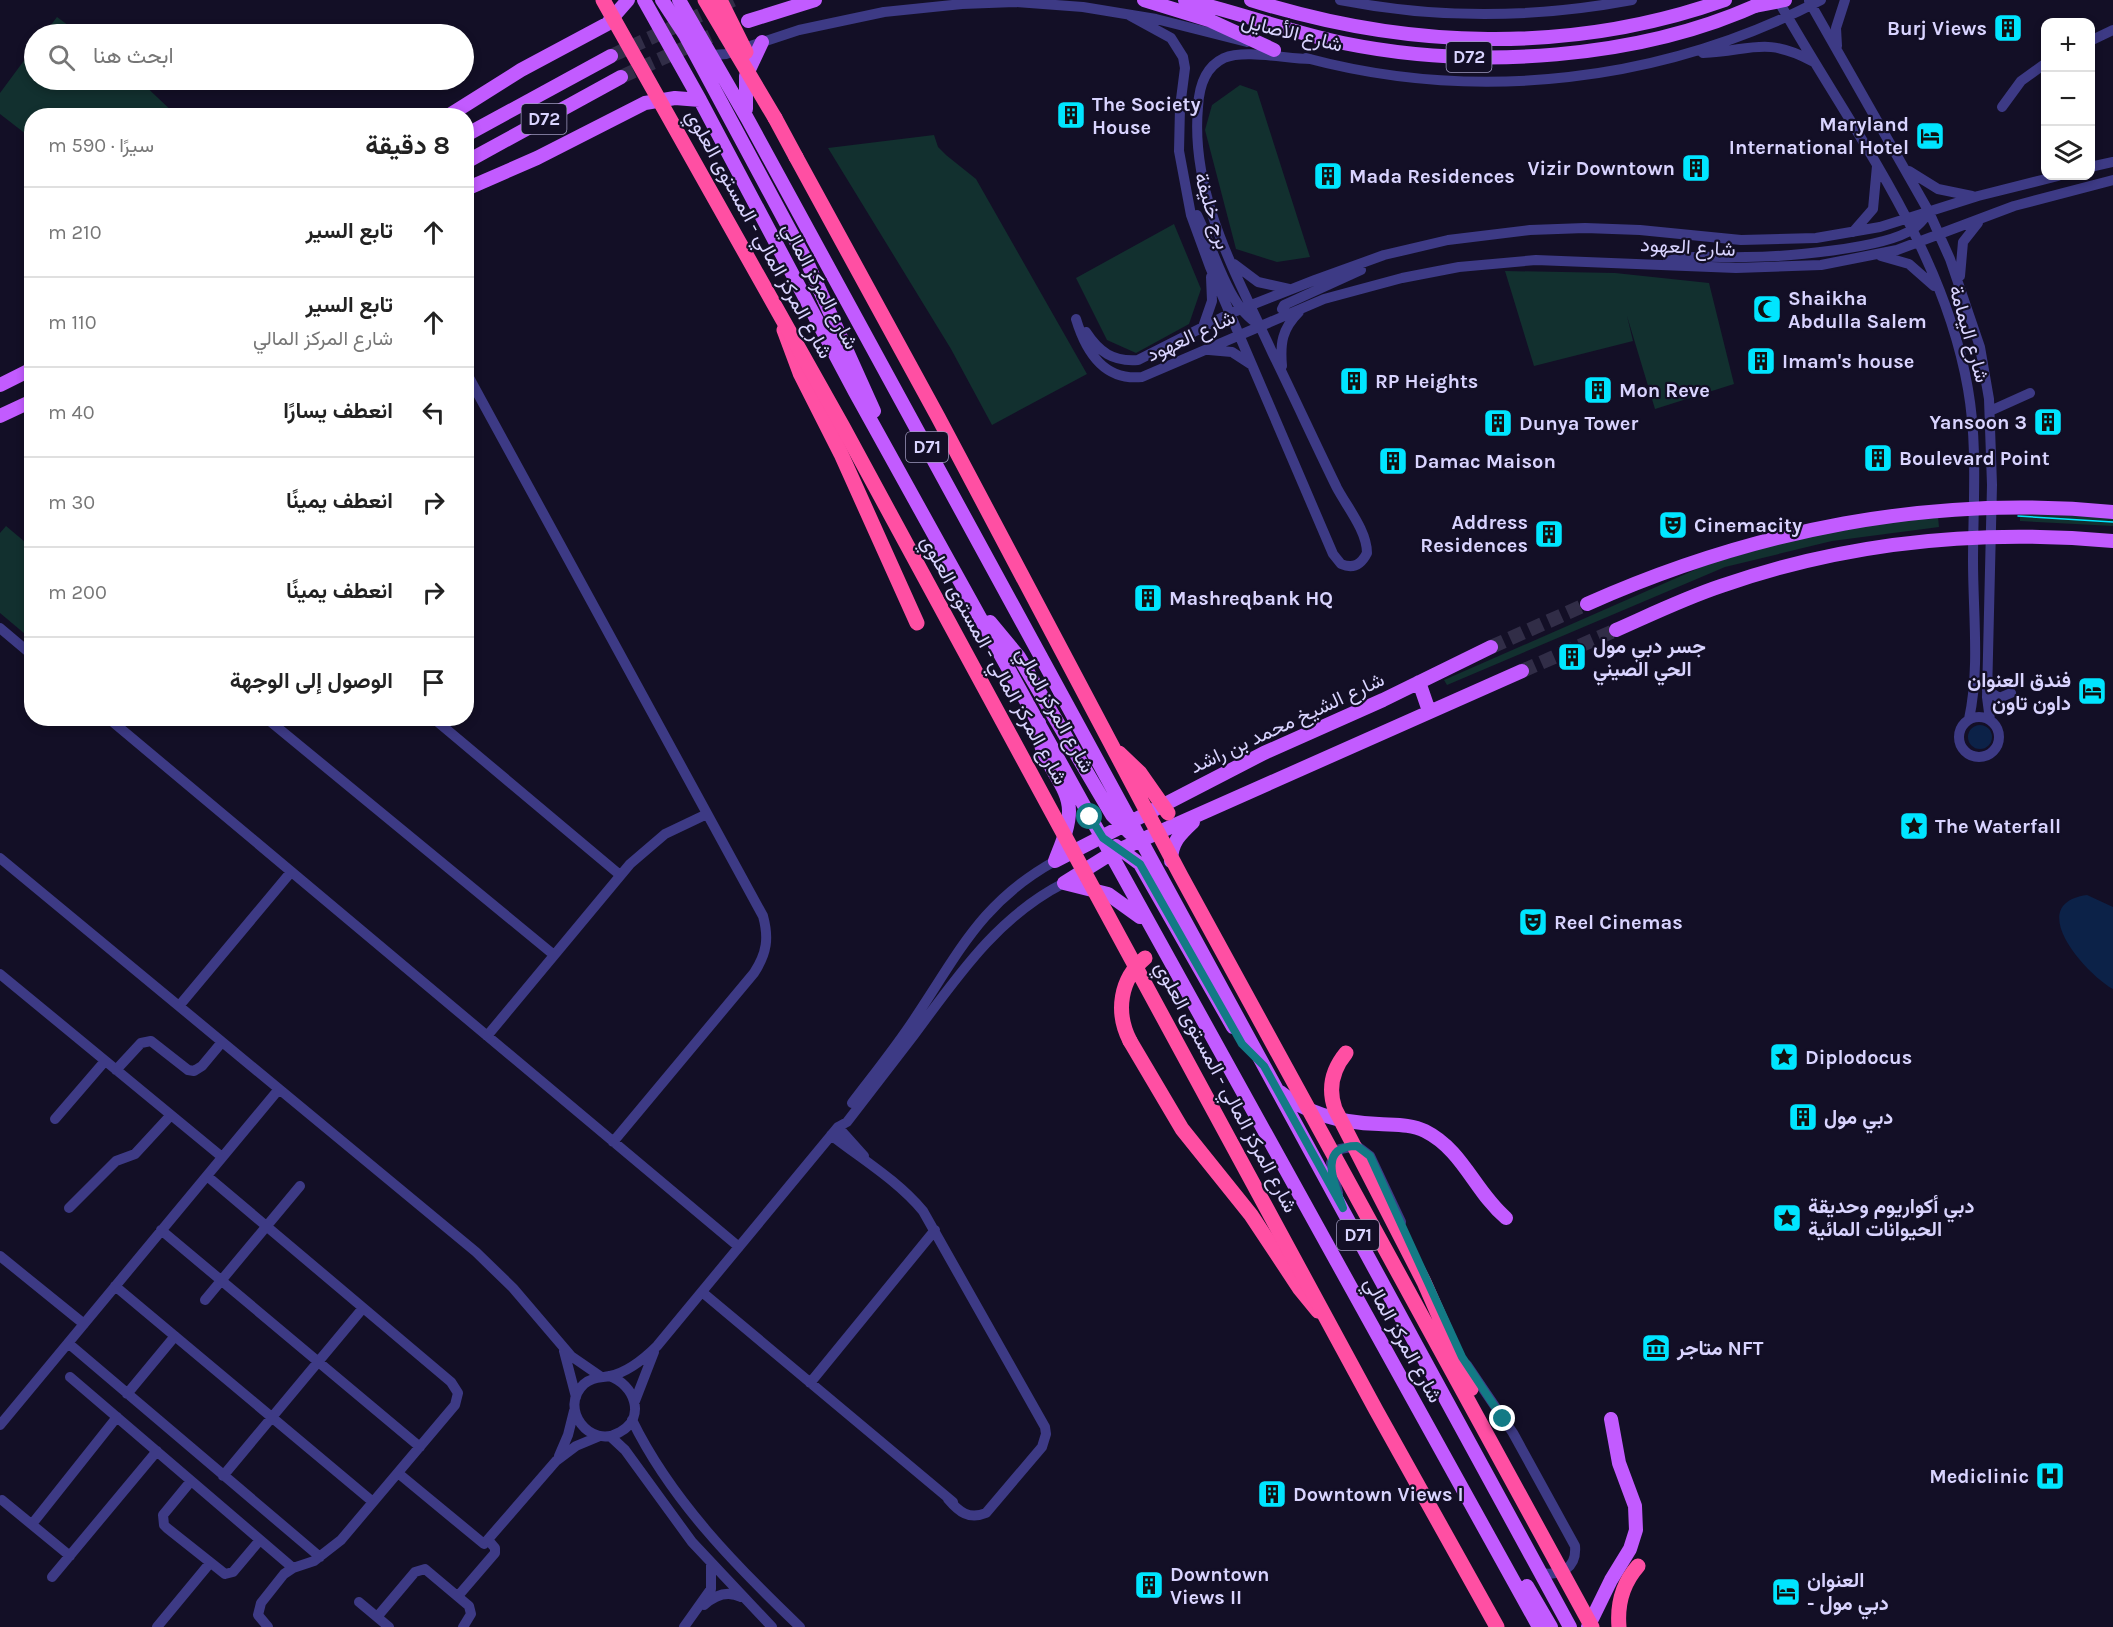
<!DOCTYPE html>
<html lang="ar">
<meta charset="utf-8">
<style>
body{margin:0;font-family:Karla,Vazirmatn,sans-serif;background:#f2f2f2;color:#222;direction:rtl}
.controls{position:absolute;right:18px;top:18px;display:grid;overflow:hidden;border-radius:12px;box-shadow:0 3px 9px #0003}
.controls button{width:54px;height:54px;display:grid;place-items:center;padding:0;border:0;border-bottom:2px solid #e0e0e0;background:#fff;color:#222;font:30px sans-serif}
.stop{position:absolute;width:18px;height:18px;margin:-14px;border:4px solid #137a85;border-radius:50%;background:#fff}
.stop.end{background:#137a85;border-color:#fff;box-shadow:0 2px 6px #0008}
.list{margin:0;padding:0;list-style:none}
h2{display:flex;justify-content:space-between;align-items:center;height:78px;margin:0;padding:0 24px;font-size:26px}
h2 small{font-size:20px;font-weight:400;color:#767676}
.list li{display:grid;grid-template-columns:39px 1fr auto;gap:18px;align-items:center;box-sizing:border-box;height:90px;padding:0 24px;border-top:2px solid #e0e0e0}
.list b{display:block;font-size:22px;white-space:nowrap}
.list p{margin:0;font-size:20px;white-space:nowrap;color:#767676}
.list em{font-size:20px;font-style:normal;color:#767676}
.icon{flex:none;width:33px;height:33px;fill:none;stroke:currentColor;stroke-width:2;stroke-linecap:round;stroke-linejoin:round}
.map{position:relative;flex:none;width:2113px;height:1627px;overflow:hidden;direction:ltr}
.search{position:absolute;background:#fff;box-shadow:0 3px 9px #0003;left:24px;top:24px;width:450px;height:66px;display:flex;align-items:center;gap:15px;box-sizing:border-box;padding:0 21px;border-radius:33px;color:#767676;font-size:22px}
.panel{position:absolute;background:#fff;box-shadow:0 3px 9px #0003;left:24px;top:108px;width:450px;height:618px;border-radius:24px;direction:rtl}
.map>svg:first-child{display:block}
</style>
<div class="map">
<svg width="2113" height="1627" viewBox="0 0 2113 1627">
<rect width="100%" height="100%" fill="#130f26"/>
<path fill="#12302f" d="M57 17 80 34H44Z
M34 47V80H139L176 115 32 116 31 138 0 114V93Z
M1240 85 1257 91 1310 257 1277 262 1236 249 1205 130 1212 105Z
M934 135 938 147 946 155 976 179 1087 374 992 425 951 349 828 148Z
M1174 224 1201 289 1189 324 1136 353 1107 340 1076 278Z
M1505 271 1615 273 1709 283 1734 384 1655 409 1627 316 1633 341 1534 366Z
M2020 510 2113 517V526L2020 521Z
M1938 517 1939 527 1832 541 1725 567 1447 685 1444 680 1706 565 1798 538 1897 520Z
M6 526 31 547V639L0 613V533Z"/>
<path fill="#0c2248" d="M1968 737a12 12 0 1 1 24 0a12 12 0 1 1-24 0Z
M2087 895 2113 907V989C2086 974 2023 904 2087 895Z"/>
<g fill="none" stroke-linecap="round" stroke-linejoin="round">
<path stroke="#312d47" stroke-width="14" stroke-dasharray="14 7" stroke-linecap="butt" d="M611 56 733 0
M621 77 731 27
M1491 647 1587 604
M1522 671 1616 630"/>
<path stroke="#3d3a85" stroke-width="10" d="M1340 0C1436 19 1536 18 1632 0
M1778 0C1848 125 1943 245 1968 389 1978 446 1973 504 1973 561 1973 613 1980 669 1969 719
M1809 1 1929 212 1950 259 1980 347 1989 399 1992 485 1987 697 1990 720
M1129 15 1171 38 1183 57 1185 68 1180 107 1179 151 1191 215 1210 267 1333 554 1341 564C1353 569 1361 565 1367 553 1367 531 1347 507 1337 488 1315 443 1294 397 1272 352 1237 275 1190 195 1198 107 1199 87 1205 67 1224 58 1245 49 1287 59 1310 59
M2090 41 2113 30
M1837 46 1836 28 1845 0
M707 52 712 55 726 54 799 30 884 12 962 4 1015 2 1083 7 1156 19 1247 42
M1703 53C1751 51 1765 36 1812 61
M1306 58C1478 104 1663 82 1821 0
M2002 107 2021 81 2046 63
M2090 167 2113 162
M1909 171 1938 189 1972 196
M1197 215C1212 245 1229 310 1259 324
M1853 232 1873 209 1877 166
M1881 256 1909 264 1934 286
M1668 261C1693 254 1720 258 1746 257 1783 257 1884 249 1913 229 1920 224 1924 219 1929 212
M1234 264 1258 282 1289 289
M1960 276 1963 242 1978 223
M1288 314 1282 309 1284 305 1361 270
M1076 319C1086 352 1104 381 1142 377L1324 299 1402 278 1459 267 1536 260 1736 268 1821 265 1897 250 2014 206 2113 180
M1203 327 1212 301 1211 277
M1086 332C1099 352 1113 362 1138 360L1231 313 1315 280 1384 255 1448 240 1530 230 1585 228 1640 230 1741 240 1816 238 1880 227 1978 196 2058 176
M1209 350 1232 352 1252 365
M1282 366C1280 343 1282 329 1299 312
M466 372 763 916C769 938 767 953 754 973L613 1142
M1990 411 2030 393
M0 628 32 655
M1987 690 1999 698 2011 693
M1959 737a20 20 0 1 1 40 0a20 20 0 1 1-40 0Z
M108 718 739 1247
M266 718 554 955
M433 718 620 875
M0 858 476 1252 513 1288 571 1356 600 1376
M0 974 222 1157
M179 1006 291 872
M487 1036 630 864 665 834 707 814
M116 1070 141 1043 151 1041 188 1070 194 1071 202 1066 222 1042
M852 1103C874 1074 897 1046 917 1015 961 949 983 901 1055 861
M55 1119 105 1061
M838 1127 864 1156
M831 1135C863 1160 897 1180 923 1211L1045 1427 1046 1434 1042 1447 986 1513C969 1520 959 1512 948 1499
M207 1176 451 1382 458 1393 455 1405 341 1540 314 1561 293 1568 284 1574 261 1603 258 1615 268 1627
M1338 1193 1331 1163 1340 1149 1357 1146 1370 1156 1401 1222
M69 1208 116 1161 135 1154 171 1115
M161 1230 420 1447
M0 1256 84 1324
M115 1286 373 1502
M702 1292 953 1502
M205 1300 300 1186
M68 1343 320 1557
M564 1351 576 1397
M1467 1365 1513 1433 1575 1546C1577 1568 1561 1576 1541 1573
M609 1376C634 1384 647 1417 620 1432 590 1450 558 1408 584 1384 592 1377 600 1378 610 1376 628 1372 644 1359 657 1346L838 1127 847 1122C869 1093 892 1064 914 1035 957 977 997 917 1064 883
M70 1377 293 1568
M810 1383 935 1230
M127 1394 175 1336
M635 1401 654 1352
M632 1420C671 1500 736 1566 800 1627
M0 1425 279 1089
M610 1436 625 1450 692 1542 772 1627
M559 1456 568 1435 574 1411
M398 1473 484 1544 556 1461 576 1446 600 1436
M223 1476 363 1308
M191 1481 163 1515 164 1525 167 1528 225 1574 233 1572 260 1540
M2 1500 70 1556
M32 1524 117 1417
M52 1577 157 1451
M458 1596 495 1553V1548L489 1541
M359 1602 389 1627
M704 1605C715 1595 727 1590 741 1597
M377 1617 415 1572 425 1569 469 1606 471 1614 463 1627
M157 1627 210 1563
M684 1627 711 1589V1565"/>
<path stroke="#c25bff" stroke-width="14" d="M644 0 700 100 855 392 1539 1627
M662 0 685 35 807 262 874 411
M679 0 747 118 1570 1627
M1144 0 1209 20 1274 50
M1185 0C1238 12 1289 32 1343 43 1475 70 1640 60 1764 2
M1251 0C1406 49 1570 55 1725 0
M748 21 815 0
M746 109V76L762 42
M448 116 521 70 607 24 628 0
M466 135 611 56
M466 162 621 77
M466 189 537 158 645 103 675 98 700 100
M0 385 32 369
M0 416 32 401
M1587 604C1753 530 1932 494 2113 512
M990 622 1019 657 1112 815 1130 833
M1616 630C1650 615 1685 598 1721 586 1847 542 1980 529 2113 541
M1419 682 1429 711
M1039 723C1035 760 1069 781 1069 811 1069 828 1061 845 1055 861
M1116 846 1140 864 1233 1027
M1055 861 1264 753 1383 700 1491 647
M1171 861C1171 843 1180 834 1193 822
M1064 883 1112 853 1522 671
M1064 883 1108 894 1140 917
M1280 1092C1308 1115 1344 1123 1379 1124 1394 1125 1411 1124 1425 1131 1463 1150 1475 1192 1506 1218
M1527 1586 1551 1627
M1588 1627 1611 1580 1630 1549 1636 1530 1635 1506 1619 1463 1611 1419"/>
<path stroke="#ff4fa3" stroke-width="15" d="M775 118 796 157
M784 330 800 373 841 454 917 623
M1130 1041 1182 1129 1251 1215 1300 1289 1318 1311
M1619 1627C1617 1604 1623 1583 1638 1566"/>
<path stroke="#00e5ff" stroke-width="1.5" d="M2018 516 2113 522"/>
<path stroke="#c25bff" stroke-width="14" d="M1755 6 1785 0"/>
<path stroke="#ff4fa3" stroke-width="15" d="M603 0 843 427 1376 1410 1497 1627
M705 0 775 118
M720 0 746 52
M796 157 938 417 1181 876 1592 1627
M1119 753 1140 773 1168 813
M1130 1041C1115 1012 1120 979 1145 958
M1346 1053C1332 1070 1328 1089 1335 1109L1424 1282 1471 1389"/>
</g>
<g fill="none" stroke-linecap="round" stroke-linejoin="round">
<path stroke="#137a85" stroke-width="8" d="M1090 817 1103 838 1140 864 1242 1044 1264 1066 1343 1208C1335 1185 1316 1146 1357 1146L1370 1156 1462 1357 1503 1419"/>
</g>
<defs>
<g id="building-square" transform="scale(1.5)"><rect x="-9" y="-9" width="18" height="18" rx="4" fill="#00e5ff" stroke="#130f26"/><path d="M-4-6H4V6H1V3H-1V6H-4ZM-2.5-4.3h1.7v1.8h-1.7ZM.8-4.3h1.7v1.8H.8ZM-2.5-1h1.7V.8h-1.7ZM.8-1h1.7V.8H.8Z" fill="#111"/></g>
<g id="hotel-square" transform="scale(1.5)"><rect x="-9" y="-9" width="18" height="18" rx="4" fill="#00e5ff" stroke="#130f26"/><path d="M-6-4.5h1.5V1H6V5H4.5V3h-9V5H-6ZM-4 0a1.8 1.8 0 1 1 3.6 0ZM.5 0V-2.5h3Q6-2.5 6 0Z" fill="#111"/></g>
<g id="mosque-square" transform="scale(1.5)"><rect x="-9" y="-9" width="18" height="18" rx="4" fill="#00e5ff" stroke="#130f26"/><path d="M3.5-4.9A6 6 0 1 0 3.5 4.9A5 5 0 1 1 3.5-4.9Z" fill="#111"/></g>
<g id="theatre-square" transform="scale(1.5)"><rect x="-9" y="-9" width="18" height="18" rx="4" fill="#00e5ff" stroke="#130f26"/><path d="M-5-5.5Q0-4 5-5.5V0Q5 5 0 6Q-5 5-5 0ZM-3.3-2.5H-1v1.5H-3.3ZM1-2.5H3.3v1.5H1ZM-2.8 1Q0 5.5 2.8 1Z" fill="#111"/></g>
<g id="sight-square" transform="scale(1.5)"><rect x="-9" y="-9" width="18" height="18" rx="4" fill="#00e5ff" stroke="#130f26"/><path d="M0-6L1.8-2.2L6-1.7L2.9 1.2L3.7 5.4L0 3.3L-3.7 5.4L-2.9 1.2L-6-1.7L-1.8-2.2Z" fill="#111"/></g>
<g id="museum-square" transform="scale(1.5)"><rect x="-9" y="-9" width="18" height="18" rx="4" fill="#00e5ff" stroke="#130f26"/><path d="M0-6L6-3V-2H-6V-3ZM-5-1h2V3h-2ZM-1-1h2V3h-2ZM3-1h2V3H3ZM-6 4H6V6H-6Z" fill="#111"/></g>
<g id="hospital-square" transform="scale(1.5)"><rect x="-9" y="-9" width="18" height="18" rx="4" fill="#00e5ff" stroke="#130f26"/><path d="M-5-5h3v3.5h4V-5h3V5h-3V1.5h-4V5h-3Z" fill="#111"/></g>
</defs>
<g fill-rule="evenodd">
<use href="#building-square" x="2008" y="28"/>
<use href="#building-square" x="1071" y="115"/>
<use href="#hotel-square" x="1930" y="136"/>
<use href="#building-square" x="1696" y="168"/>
<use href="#building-square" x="1328" y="176"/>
<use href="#mosque-square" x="1767" y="309"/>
<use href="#building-square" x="1761" y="361"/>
<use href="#building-square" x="1354" y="381"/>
<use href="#building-square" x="1598" y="390"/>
<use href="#building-square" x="2048" y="422"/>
<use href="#building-square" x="1498" y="423"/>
<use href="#building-square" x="1878" y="458"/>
<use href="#building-square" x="1393" y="461"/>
<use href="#theatre-square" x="1673" y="525"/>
<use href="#building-square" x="1549" y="534"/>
<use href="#building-square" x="1148" y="598"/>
<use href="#building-square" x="1572" y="657"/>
<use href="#hotel-square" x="2092" y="691"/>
<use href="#sight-square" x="1914" y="826"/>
<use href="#theatre-square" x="1533" y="922"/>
<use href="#sight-square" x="1784" y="1057"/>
<use href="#building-square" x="1803" y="1117"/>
<use href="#sight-square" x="1787" y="1218"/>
<use href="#museum-square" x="1656" y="1348"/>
<use href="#hospital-square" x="2050" y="1476"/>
<use href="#building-square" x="1272" y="1494"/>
<use href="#building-square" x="1149" y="1585"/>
<use href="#hotel-square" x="1786" y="1592"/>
</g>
<g text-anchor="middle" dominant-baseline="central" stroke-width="4.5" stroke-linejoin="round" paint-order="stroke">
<g fill="#130f26" stroke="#9e99be" stroke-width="1.5">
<rect x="1446.5" y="42" width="45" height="30" rx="4.5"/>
<rect x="521.5" y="104" width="45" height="30" rx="4.5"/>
<rect x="906" y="432" width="42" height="30" rx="4.5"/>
<rect x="1337" y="1220" width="42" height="30" rx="4.5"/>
</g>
<g font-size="18" font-weight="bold" fill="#d9d4ff">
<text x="1469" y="57">D72</text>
<text x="544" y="119">D72</text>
<text x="927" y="447">D71</text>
<text x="1358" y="1235">D71</text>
</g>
<g font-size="20" font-weight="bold" fill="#d9d4ff" stroke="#130f26" text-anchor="start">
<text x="1987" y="28" text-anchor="end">Burj Views</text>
<text x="1092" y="104">The Society<tspan x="1092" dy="23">House</tspan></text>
<text x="1909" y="124" text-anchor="end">Maryland<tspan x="1909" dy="23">International Hotel</tspan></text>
<text x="1675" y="168" text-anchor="end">Vizir Downtown</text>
<text x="1349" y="176">Mada Residences</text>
<text x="1788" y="298">Shaikha<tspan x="1788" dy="23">Abdulla Salem</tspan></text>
<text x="1782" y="361">Imam's house</text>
<text x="1375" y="381">RP Heights</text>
<text x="1619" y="390">Mon Reve</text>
<text x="2027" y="422" text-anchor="end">Yansoon 3</text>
<text x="1519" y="423">Dunya Tower</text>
<text x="1899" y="458">Boulevard Point</text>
<text x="1414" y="461">Damac Maison</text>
<text x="1528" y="522" text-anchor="end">Address<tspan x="1528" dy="23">Residences</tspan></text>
<text x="1694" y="525">Cinemacity</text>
<text x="1169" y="598">Mashreqbank HQ</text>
<text x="1593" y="646">جسر دبي مول<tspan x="1593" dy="23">الحي الصيني</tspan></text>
<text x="2071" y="680" text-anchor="end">فندق العنوان<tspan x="2071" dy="23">داون تاون</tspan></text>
<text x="1935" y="826">The Waterfall</text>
<text x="1554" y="922">Reel Cinemas</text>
<text x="1805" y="1057">Diplodocus</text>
<text x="1824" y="1117">دبي مول</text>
<text x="1808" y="1206">دبي أكواريوم وحديقة<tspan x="1808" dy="23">الحيوانات المائية</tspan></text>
<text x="1677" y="1348">متاجر NFT</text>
<text x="2029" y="1476" text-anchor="end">Mediclinic</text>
<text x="1293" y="1494">Downtown Views I</text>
<text x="1170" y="1574">Downtown<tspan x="1170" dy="23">Views II</tspan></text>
<text x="1807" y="1580">العنوان<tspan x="1807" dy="23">- دبي مول</tspan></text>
</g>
<g font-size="20" fill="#d9d4ff" stroke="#130f26">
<text transform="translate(1292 33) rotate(14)">شارع الأصايل</text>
<text transform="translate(1212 211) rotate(73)">برج خليفة</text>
<text transform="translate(759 234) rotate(61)">شارع المركز المالي - المستوى العلوي</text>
<text transform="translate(1688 247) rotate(3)">شارع العهود</text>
<text transform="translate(820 286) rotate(62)">شارع المركز المالي</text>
<text transform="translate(1969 334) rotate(74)">شارع اليمامة</text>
<text transform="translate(1191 336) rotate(-25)">شارع العهود</text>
<text transform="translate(994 660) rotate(61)">شارع المركز المالي - المستوى العلوي</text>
<text transform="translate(1055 710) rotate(61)">شارع المركز المالي</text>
<text transform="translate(1287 723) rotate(-25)">شارع الشيخ محمد بن راشد</text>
<text transform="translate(1226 1087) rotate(62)">شارع المركز المالي - المستوى العلوي</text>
<text transform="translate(1403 1340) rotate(61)">شارع المركز المالي</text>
</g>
</g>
</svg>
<div class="controls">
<button>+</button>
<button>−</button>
<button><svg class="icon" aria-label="layers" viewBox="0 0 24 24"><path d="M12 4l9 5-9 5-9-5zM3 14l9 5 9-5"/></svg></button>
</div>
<div class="stop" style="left:1090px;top:817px"></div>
<div class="stop end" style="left:1503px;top:1419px"></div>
<div class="search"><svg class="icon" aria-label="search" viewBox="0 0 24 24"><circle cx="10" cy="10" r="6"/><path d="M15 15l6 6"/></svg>ابحث هنا</div>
<section class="panel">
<h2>8 دقيقة<small>سيرًا · 590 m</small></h2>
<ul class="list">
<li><svg class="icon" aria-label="ahead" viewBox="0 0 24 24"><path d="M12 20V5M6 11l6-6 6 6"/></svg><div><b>تابع السير</b></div><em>210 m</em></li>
<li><svg class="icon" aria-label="ahead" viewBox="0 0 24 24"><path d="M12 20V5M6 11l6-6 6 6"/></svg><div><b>تابع السير</b><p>شارع المركز المالي</p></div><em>110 m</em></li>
<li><svg class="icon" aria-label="left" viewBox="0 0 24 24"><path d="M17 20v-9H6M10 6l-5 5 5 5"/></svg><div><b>انعطف يسارًا</b></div><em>40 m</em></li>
<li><svg class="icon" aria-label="right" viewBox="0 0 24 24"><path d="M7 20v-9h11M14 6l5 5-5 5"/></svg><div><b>انعطف يمينًا</b></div><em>30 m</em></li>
<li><svg class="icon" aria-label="right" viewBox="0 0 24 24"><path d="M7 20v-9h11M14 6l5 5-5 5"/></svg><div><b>انعطف يمينًا</b></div><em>200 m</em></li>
<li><svg class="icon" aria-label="arrive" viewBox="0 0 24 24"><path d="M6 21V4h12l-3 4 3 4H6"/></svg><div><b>الوصول إلى الوجهة</b></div></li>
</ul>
</section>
</div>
